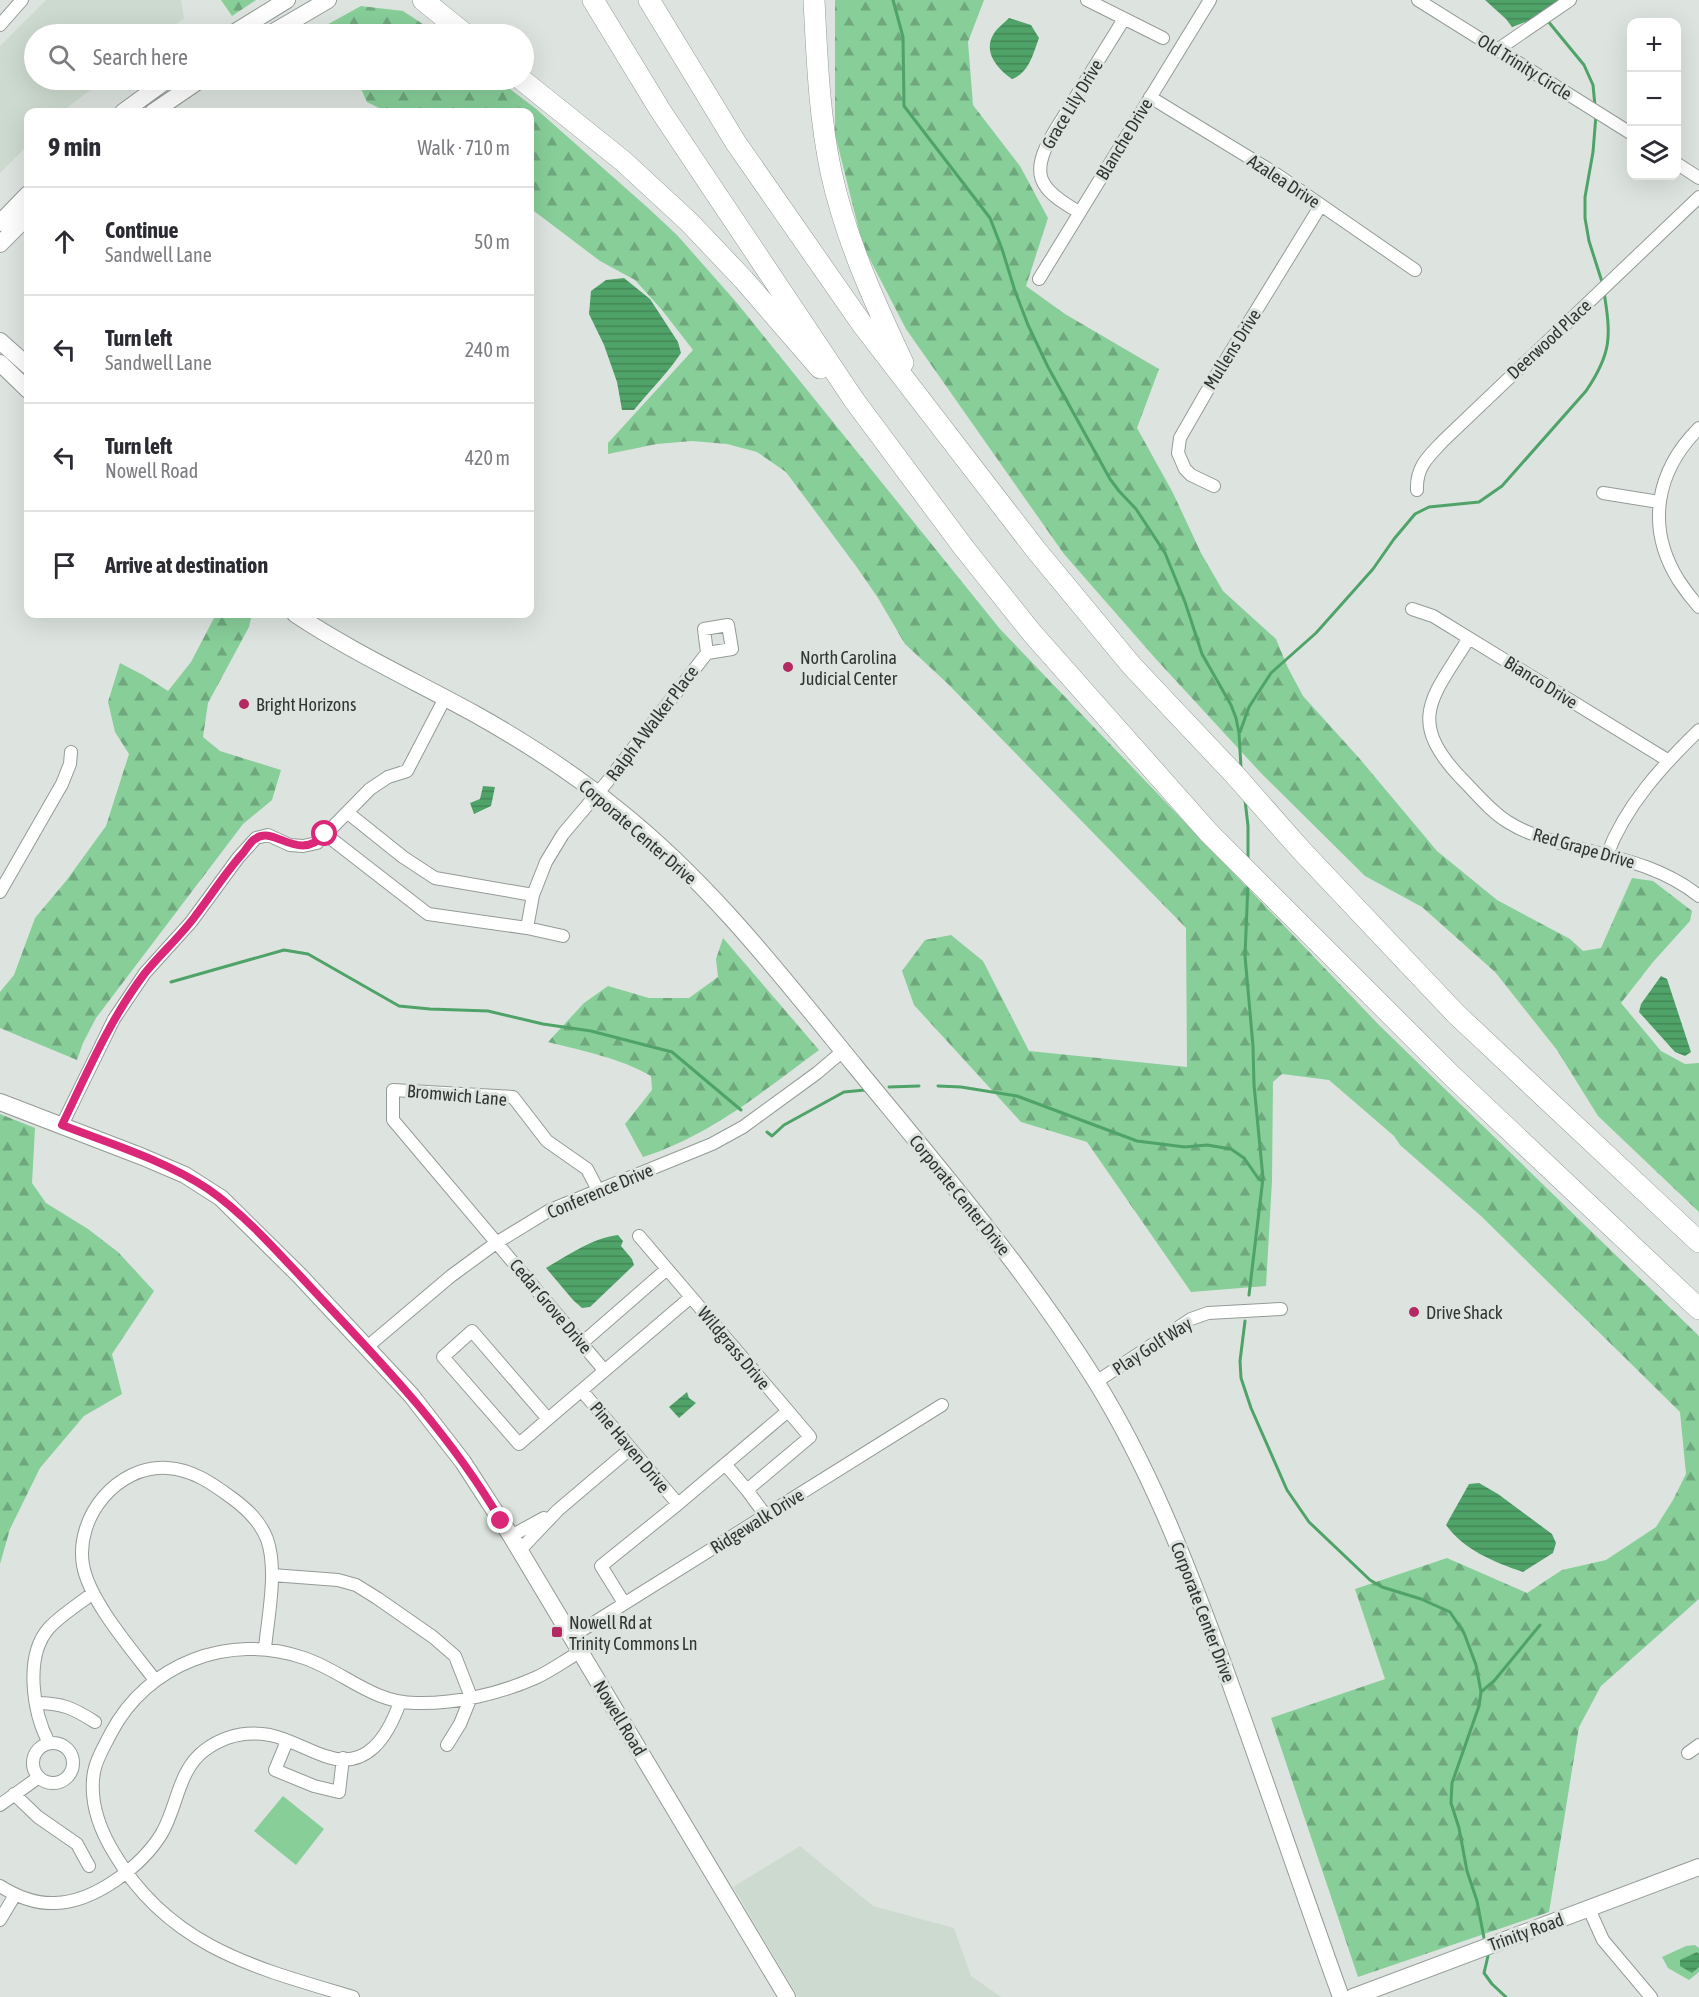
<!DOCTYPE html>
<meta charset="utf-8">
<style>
body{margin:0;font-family:"Asap Condensed",sans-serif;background:#f7f7f7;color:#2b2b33}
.controls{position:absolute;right:18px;top:18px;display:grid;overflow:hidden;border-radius:12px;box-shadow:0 6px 24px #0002}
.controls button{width:54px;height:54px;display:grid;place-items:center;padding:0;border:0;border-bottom:2px solid #e1e1e2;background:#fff;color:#2b2b33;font:30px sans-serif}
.stop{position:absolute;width:18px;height:18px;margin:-14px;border:4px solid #db2777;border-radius:50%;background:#fff}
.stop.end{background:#db2777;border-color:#fff;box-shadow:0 2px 6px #0008}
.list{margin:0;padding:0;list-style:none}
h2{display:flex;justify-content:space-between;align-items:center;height:78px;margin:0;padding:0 24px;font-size:26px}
h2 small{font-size:20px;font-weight:400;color:#7c7c81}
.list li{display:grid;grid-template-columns:39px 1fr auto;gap:18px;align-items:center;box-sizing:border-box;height:108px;padding:0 24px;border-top:2px solid #e1e1e2}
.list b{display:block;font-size:22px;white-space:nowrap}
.list p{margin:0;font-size:20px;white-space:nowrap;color:#7c7c81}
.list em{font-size:20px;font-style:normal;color:#7c7c81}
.icon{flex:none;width:33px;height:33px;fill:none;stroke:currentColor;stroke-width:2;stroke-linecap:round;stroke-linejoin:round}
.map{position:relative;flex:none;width:1699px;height:1997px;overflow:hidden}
.search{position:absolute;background:#fff;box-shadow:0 6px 24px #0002;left:24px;top:24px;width:510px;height:66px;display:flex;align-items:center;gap:15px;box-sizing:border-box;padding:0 21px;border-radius:33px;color:#7c7c81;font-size:22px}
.panel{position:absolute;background:#fff;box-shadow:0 6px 24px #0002;left:24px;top:108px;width:510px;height:510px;border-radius:12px}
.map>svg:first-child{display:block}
</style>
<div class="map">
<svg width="1699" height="1997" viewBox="0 0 1699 1997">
<defs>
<pattern id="forest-firs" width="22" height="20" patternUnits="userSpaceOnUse" patternTransform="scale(1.5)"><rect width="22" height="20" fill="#87ce99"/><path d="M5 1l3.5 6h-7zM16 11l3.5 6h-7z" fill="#6fa87d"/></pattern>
<pattern id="water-rules" width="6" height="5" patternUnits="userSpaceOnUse" patternTransform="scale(1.5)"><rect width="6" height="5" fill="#4fa368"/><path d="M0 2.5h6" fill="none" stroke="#428656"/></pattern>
</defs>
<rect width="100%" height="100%" fill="#dde4df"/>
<path fill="#cddacf" d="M46 0H181L184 18 164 34H34V80H104L61 112H28V145L0 173V46Z
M800 1846 873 1906 954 1928 971 1976 1001 1997H798L733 1887Z"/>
<path fill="url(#forest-firs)" d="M221 0H256L232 16Z
M835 0H984L968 42 973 105 1020 166 1048 218 1026 286 1065 314 1159 369 1137 428 1173 493 1201 553 1223 591 1276 639 1288 668 1303 696 1359 758 1437 851 1497 900 1570 939 1583 951 1601 948 1632 878 1653 881 1692 911 1690 921 1653 962 1621 1003 1661 1051 1685 1064 1699 1063V1212L1598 1116 1557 1050 1495 972 1422 907 1365 876 1260 772 1155 658 1064 554 906 329 863 246 835 134Z
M361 6 403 11 438 34H324L323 27Z
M357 80H498L535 108 647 207 677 235 737 303 1000 629 1379 1025 1699 1336V1599L1601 1686 1579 1727 1549 1912 1358 1977 1271 1718 1385 1679 1355 1589 1447 1558 1527 1593 1562 1570 1606 1560 1656 1527 1673 1500 1686 1474 1680 1412 1481 1216 1400 1145 1394 1136 1329 1080 1282 1074 1273 1082 1272 1181 1266 1286 1191 1292 1087 1142 1021 1122 914 1005 902 971 925 940 951 935 983 961 1029 1051 1187 1067 1186 928 947 683 905 644 878 598 856 566 786 472 757 452 727 444 692 441 657 444 608 454V443L693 350 662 310 635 280 600 261 530 208V112H387L367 102Z
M219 614H252L249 627 208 703 203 737 220 751 281 770 272 800 243 824 96 1018 83 1043 77 1060 0 1028V992L14 975 35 918 66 881 106 826 129 754 115 732 108 702 120 663 143 675 168 691 191 662 214 618Z
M723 938 819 1050C762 1092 711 1135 643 1157L625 1124 652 1090 651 1076C620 1058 583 1051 548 1042L584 1003 608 986 649 998H689L718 977 716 959Z
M0 1114 35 1128 32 1183 46 1203 88 1229 118 1252 154 1291 112 1354 122 1394 84 1416 40 1468 10 1529 0 1564Z"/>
<path fill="#87ce99" d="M283 1796 324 1829 296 1865 254 1831Z
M1695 1945 1699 1948V1972L1689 1980 1668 1968 1662 1957 1686 1946Z"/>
<path fill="url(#water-rules)" d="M1485 0H1562L1528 21 1512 27 1506 19Z
M1009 18 1031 25 1039 38C1033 54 1029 73 1012 79 998 69 983 53 993 35 996 29 1004 23 1009 18Z
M624 278 650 299 678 342 681 353C668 373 650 390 634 410H622L617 382 604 345 589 314 591 291 606 280Z
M483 786 495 787 491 806 474 814 470 803 480 799Z
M1661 976 1667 979 1691 1052 1685 1056 1675 1052 1639 1012 1641 1004Z
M618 1235 623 1241 621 1246 632 1259 634 1265 590 1307 582 1308 573 1300 546 1268C568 1255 593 1238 618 1235Z
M687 1392 689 1398 696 1403 679 1418 669 1407Z
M1479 1483 1498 1494 1552 1534 1556 1543 1553 1553 1523 1572C1494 1562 1464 1550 1446 1525L1469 1484Z
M1697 1952 1699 1954V1967L1692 1973 1680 1966V1960Z"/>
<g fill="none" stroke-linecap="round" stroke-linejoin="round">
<path stroke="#4fa368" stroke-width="3" d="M893 0 903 37 904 106 990 218 1002 249 1015 291 1028 325 1048 367 1110 479 1119 491 1136 509 1165 553 1185 602 1202 654 1231 705 1236 718 1239 733 1241 768
M1547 20 1584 65 1593 85 1595 106
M1596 115 1593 152 1585 197V218L1589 241 1603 285
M1240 732 1249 707 1271 673 1316 633 1373 569 1394 539 1415 514 1429 507 1479 502 1502 486 1586 391C1612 353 1611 336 1604 292
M1245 800 1248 826V859
M1248 883 1245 956 1253 1046 1254 1085 1263 1178 1249 1295
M171 982 284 950 308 954 399 1006 430 1009 488 1011 543 1024 591 1031 672 1052 741 1110
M938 1086 961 1087 1017 1096 1137 1141 1185 1147 1207 1145 1231 1149 1244 1158 1258 1178 1262 1181
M889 1087 919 1086
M767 1132 772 1136 784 1125 844 1092 865 1090
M1245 1321 1240 1361 1241 1378 1251 1408 1287 1490 1309 1522 1370 1580 1382 1587 1421 1599 1450 1612 1464 1633 1476 1665 1481 1692 1479 1706 1452 1783 1451 1803 1459 1828 1467 1871 1477 1901 1484 1938
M1481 1692 1494 1681 1540 1625
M1488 1956 1484 1973 1492 1984 1506 1997"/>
<g stroke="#949b96" stroke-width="14">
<path id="street" d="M1087 0 1163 38
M1418 0 1632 134
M0 25 22 0
M1497 50 1570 0
M1150 97 1276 174 1415 270
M1676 163 1699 178
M1079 212C1038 189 1029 174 1054 132L1124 19
M1039 279 1210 0
M1699 428C1656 471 1645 527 1679 581 1685 590 1692 599 1699 607
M1214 486 1191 475 1185 469 1178 453 1180 438 1211 384 1321 205
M1417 490C1416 467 1428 457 1443 441L1699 197
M1603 493 1659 502
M1412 609 1433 616 1669 761
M1469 638C1433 697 1405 719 1461 778 1476 793 1490 811 1508 822 1525 833 1544 838 1563 844 1611 857 1659 864 1699 896
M348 813 403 857 435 878 533 895 546 862 563 834 607 782 707 653 732 649 728 625 704 629 707 653
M325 834 428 914 527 928 533 895
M1607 855C1625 806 1663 765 1699 730
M0 892 62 784 70 764 71 752
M527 928 563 936
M62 1125 114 1019 145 973 191 922 238 858 256 838 268 835 290 845 303 846 317 843 370 789 388 777 407 771 445 698
M598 1190 587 1169 547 1141 513 1097 393 1090V1120L604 1370
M639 1236 691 1297
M582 1343 667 1269
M367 1347 451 1276 496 1243 550 1210 712 1144 743 1127 817 1073 843 1051
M1096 1382 1191 1319 1208 1313 1281 1309
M582 1391 678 1504
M548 1419 519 1444 443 1357 472 1331 548 1419 691 1297 788 1411 678 1504 601 1566 624 1603
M725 1464 747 1490 766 1516
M747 1490 810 1437 788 1411
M511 1536 544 1518
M520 1550 558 1510 630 1449
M272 1575 338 1580 356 1585 377 1598 433 1637 455 1656 471 1697 460 1724 447 1745
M571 1637 942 1405
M155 1680C133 1651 89 1601 83 1565 75 1517 117 1465 167 1468 192 1469 213 1484 232 1498 247 1509 260 1521 267 1539 278 1570 268 1616 265 1648
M36 1703C62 1703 73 1708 95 1722
M287 1741 275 1770 314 1786 339 1792 343 1758
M49 1743C33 1713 24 1656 49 1628 61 1615 79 1604 93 1593
M33 1763a20 20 0 1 1 40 0a20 20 0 1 1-40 0Z
M1688 1753 1699 1745
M14 1794 38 1817 77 1844 89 1866
M0 1805 39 1777
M0 1886C16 1896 35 1904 55 1903 95 1902 142 1866 162 1833 178 1805 178 1770 205 1750 224 1736 247 1731 270 1735 289 1739 307 1750 325 1756 367 1771 388 1736 400 1702
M1589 1909 1603 1940 1651 1997
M0 1920 15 1895
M353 1997C256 1968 169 1947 114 1853 100 1830 89 1801 94 1772 96 1759 105 1745 111 1733 147 1664 229 1632 304 1658 343 1671 372 1703 416 1703 455 1704 499 1694 535 1678 551 1671 565 1660 580 1652"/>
</g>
<g stroke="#949b96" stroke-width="18">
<path id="secondary" d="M232 34 287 0
M270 34 328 0
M123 112 167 80
M153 112 200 80
M0 223 28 194
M0 244 28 216
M0 341 28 366
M0 363 28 390
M295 614C352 652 415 681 475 714 525 742 573 773 617 809 709 882 781 975 855 1066 938 1167 1025 1268 1095 1380 1149 1467 1186 1562 1221 1658 1262 1770 1300 1884 1341 1997
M0 1102 143 1157 185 1175 221 1198 300 1276 411 1395 463 1462 511 1536 787 1997
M1353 1997 1699 1867"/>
</g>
<g stroke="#949b96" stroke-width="22">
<path id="highway" d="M423 0 465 34
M593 0 660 110 854 400 964 548 1032 633 1209 833 1452 1076 1699 1309
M649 0 736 143 862 324 1036 550 1132 666 1235 775 1301 850 1456 1014 1699 1242
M814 0C817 58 819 115 831 172 846 240 874 301 903 363
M522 80 623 161 689 222 744 280 820 368"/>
</g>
<use href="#street" stroke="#fff" stroke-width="12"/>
<use href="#secondary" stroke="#fff" stroke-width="16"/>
<use href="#highway" stroke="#fff" stroke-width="21"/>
</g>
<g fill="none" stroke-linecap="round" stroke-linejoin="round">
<path stroke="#db2777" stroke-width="8" d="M325 834C298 864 274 824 255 839 250 842 247 848 243 853 226 872 212 894 196 915 181 936 161 953 145 973 110 1019 87 1073 62 1125 111 1144 164 1160 208 1189 247 1216 283 1258 316 1293 383 1364 451 1435 501 1521"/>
</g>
<g fill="#b52962" stroke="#dde4df" stroke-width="2">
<circle cx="788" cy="667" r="6"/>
<circle cx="244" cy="704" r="6"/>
<circle cx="1414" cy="1312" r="6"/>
<rect x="551" y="1626" width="12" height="12" rx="3"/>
</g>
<g text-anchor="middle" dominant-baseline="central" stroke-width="6" stroke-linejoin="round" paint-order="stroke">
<g font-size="18" fill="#323532" stroke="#dde4df">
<text transform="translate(1525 67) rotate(32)">Old Trinity Circle</text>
<text transform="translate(1072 104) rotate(-59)">Grace Lily Drive</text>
<text transform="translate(1124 139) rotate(-59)">Blanche Drive</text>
<text transform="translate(1284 181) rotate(33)">Azalea Drive</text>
<text transform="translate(1549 339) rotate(-43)">Deerwood Place</text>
<text transform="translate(1232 349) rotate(-58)">Mullens Drive</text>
<text transform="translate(1541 682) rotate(32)">Bianco Drive</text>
<text transform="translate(652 723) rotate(-53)">Ralph A Walker Place</text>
<text transform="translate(638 832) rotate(41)">Corporate Center Drive</text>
<text transform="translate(1584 848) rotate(16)">Red Grape Drive</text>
<text transform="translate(457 1095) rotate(5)">Bromwich Lane</text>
<text transform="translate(600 1191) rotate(-23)">Conference Drive</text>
<text transform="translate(960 1195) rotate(51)">Corporate Center Drive</text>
<text transform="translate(551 1306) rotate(50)">Cedar Grove Drive</text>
<text transform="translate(1152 1346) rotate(-33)">Play Golf Way</text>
<text transform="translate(734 1348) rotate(50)">Wildgrass Drive</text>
<text transform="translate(630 1447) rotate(50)">Pine Haven Drive</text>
<text transform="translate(757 1521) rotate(-32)">Ridgewalk Drive</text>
<text transform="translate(1203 1612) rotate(69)">Corporate Center Drive</text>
<text transform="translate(620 1718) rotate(59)">Nowell Road</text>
<text transform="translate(1526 1932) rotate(-20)">Trinity Road</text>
</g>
<g font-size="18" fill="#323532" stroke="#dde4df" text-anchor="start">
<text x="800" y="657">North Carolina<tspan x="800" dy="21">Judicial Center</tspan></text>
<text x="256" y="704">Bright Horizons</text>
<text x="1426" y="1312">Drive Shack</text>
<text x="569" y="1622">Nowell Rd at<tspan x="569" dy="21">Trinity Commons Ln</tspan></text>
</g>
</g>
</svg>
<div class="controls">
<button>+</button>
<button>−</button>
<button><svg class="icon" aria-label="layers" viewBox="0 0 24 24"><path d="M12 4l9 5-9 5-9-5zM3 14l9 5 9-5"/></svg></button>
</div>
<div class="stop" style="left:325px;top:834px"></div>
<div class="stop end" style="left:501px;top:1521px"></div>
<div class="search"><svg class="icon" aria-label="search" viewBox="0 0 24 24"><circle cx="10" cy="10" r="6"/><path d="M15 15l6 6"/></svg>Search here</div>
<section class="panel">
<h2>9 min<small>Walk · 710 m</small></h2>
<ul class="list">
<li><svg class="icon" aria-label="ahead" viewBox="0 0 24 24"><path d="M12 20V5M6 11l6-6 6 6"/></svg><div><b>Continue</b><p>Sandwell Lane</p></div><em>50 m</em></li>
<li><svg class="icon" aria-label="left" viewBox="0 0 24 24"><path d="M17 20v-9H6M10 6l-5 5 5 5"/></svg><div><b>Turn left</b><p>Sandwell Lane</p></div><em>240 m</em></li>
<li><svg class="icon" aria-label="left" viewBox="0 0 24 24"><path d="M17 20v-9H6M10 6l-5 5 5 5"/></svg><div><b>Turn left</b><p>Nowell Road</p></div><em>420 m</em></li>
<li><svg class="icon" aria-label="arrive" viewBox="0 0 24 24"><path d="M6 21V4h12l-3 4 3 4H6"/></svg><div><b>Arrive at destination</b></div></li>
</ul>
</section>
</div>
